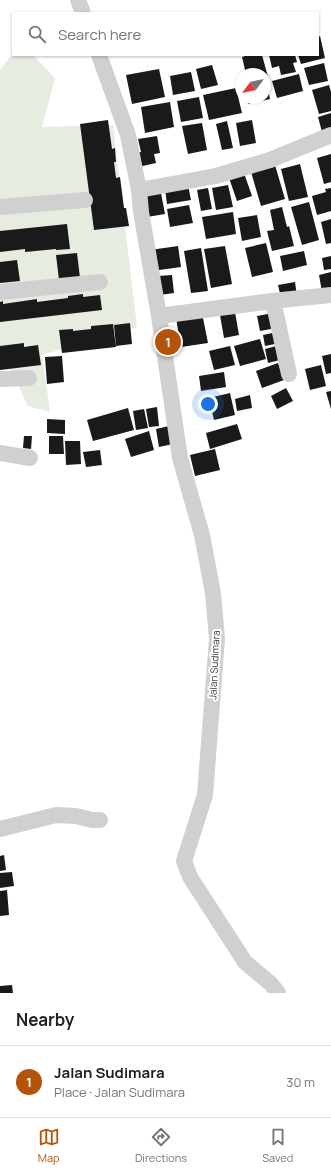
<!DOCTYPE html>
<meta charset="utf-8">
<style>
body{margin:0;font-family:Manrope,sans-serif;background:#f6f6f6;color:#202124}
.compass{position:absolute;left:235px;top:68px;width:36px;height:36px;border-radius:50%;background:#fff;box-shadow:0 1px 3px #0004;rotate:238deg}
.you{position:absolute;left:208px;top:404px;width:14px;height:14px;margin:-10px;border:3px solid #fff;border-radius:50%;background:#1a73e8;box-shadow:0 0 0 6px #1a73e833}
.badge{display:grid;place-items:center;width:26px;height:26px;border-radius:50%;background:#b45309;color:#fff;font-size:13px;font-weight:700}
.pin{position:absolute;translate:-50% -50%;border:2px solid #fff;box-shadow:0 1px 4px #0006}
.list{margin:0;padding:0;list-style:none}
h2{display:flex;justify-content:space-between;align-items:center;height:52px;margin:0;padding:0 16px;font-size:17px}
h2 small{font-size:13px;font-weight:400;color:#757577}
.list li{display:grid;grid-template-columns:26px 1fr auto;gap:12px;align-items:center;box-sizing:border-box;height:72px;padding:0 16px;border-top:1px solid #e0e0e0}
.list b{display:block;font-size:15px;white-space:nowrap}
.list p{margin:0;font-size:13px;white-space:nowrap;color:#757577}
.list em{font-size:13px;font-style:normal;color:#757577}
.icon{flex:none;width:22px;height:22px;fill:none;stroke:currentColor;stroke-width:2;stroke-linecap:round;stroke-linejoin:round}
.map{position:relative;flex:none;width:331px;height:993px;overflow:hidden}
.search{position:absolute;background:#fff;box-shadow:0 1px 3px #0004;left:12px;right:12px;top:12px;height:44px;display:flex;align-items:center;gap:10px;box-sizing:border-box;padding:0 14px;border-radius:0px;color:#757577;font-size:15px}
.sheet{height:124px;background:#fff}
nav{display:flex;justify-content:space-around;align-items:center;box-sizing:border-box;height:56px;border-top:1px solid #e0e0e0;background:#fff;font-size:11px;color:#757577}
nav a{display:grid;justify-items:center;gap:2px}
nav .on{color:#b45309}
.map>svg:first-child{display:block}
</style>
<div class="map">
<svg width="331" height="993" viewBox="0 0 331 993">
<rect width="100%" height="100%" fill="#fff"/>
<path fill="#e6ecdf" d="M13 53V55H33L55 78 42 127 113 125 137 327 42 355 50 412 28 406 0 348V70Z"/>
<path fill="#1a1a1a" d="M320 36 325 58 301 64 298 55H318V37Z
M248 55H262L268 77 265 78V74H246L242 57Z
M269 55H295L297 62 293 63 296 72 281 75 279 66 272 68Z
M324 63 328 81 309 85 304 68Z
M212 65 218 85 201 89 196 69Z
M159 69 165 97 132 104 126 75Z
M191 72 195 91 173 95 170 76Z
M299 74 303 91 277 98 272 81Z
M266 80 270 99 248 104 247 98H265Z
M329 85 331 92V111L319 114 312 90Z
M236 88 242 113 209 120 203 95Z
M199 97 203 118 181 122 177 101Z
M170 102 174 127 145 133 141 107Z
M331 113V129L322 132 318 117Z
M108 120 112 149 115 148 116 162H114L116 178 120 177 124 208H126L129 226 94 230 80 124Z
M252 120 256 143 240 146 236 123Z
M227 121 233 148 222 150 216 124Z
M202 123 207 150 188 154 182 126Z
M157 136 160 153 154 154 156 163 138 167 135 153 141 152 138 139Z
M331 154V182L324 184 317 158Z
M300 164 308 197 289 201 281 169Z
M275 165 285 199 261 206 251 172Z
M244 173 252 196 237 201 229 178Z
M188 185 191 200 167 204 165 189Z
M228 185 233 207 216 210 212 188Z
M160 188 165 214 147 217 142 192Z
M208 188 212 209 201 211 197 190Z
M331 188V211L317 215 312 196 326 192 325 189Z
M309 202 319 240 302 245 291 207Z
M189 205 193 223 170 227 167 209Z
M282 207 287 227 289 226 294 246 272 251 267 231 274 230 270 210Z
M233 212 236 234 206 239 202 217Z
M257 215 261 237 242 241 238 218Z
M331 219V243L326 244 321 222Z
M67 224 70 249 56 250V249L25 252V249L0 252V231Z
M266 243 273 272 252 277 245 248Z
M178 246 181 267 152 271 150 250Z
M225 246 232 284 211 288 204 249Z
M201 248 208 291 191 293 184 251Z
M304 251 307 265 283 271 280 256Z
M77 253 80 278 59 280 56 255Z
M331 256V269L324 270 322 258Z
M17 260 20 281 0 283V262Z
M331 272V290L322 292 319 275Z
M172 275 174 293 160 295 158 276Z
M295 282 297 296 281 298 278 285Z
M83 294V297L100 295 102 310 0 322V302L3 301V304L37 299V302L68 298V296Z
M235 312 239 335 224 338 220 315Z
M202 313 208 343 181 347 176 318Z
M273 313 276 328 260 331 257 316Z
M130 323 132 344 116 346 114 325Z
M113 324 116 347 62 353 59 330 73 329V331L91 329V326Z
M277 332 280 343 265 346 263 335Z
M260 339 266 359 240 366 234 346Z
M24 343V347L38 345 41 365 0 370V346Z
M280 345 284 359 268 363 265 349Z
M230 346 235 365 214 370 209 351Z
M331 354V373L326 374 322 356Z
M62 356 64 382 47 384 45 357Z
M278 363 284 380 262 388 256 371Z
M321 365 326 386 310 390 305 369Z
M224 372 226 387 201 391 199 376Z
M286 388 293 401 277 409 271 396Z
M331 391V409L326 392Z
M230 393 235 415 214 420 209 398Z
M250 395 252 408 237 411 235 399Z
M157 407 159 426 149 427 146 409Z
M128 408 134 430 93 441 87 420Z
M144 409 148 428 136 430 133 411Z
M47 419 65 420V434L47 433Z
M237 424 242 439 210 449 206 433Z
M169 426 173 444 159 447 156 429Z
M149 431 154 450 131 457 125 439Z
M24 436H32L31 449 23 448Z
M49 436H63L64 454H49Z
M65 441H80L81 464 66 465Z
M215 449 220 470 195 476 190 455Z
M100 450 102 465 86 467 83 452Z
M4 855 6 870 0 871V856Z
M12 872 14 886 0 888V873Z
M7 890 9 915 0 916V891Z
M12 985 13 993H0V986Z"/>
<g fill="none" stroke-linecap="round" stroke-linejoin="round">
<path stroke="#d0d0d0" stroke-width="16" d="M78 0 83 13
M99 55 128 135 139 190 141 212 159 316 180 458 202 535 213 593 217 639 205 795 184 861 190 877 245 962 271 984 278 993
M139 190 216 176 270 160 331 135
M0 207 85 200
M0 292 100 282
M272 301 331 295
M159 316 272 301 276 314 289 374
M0 379 29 378
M0 453 30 458
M0 829 56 815 76 816 92 820H100"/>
</g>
<g text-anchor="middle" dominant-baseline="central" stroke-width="4" stroke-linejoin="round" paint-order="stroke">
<g font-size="10" fill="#333" stroke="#fff">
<text transform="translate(214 665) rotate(-87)">Jalan Sudimara</text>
</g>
</g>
</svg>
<svg class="compass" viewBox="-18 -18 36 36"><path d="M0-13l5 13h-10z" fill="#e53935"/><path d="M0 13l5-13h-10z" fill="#757577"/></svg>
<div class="you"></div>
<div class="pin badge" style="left:168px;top:342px">1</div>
<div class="search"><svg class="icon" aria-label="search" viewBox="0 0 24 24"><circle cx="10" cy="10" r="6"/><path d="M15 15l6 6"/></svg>Search here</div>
</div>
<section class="sheet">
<h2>Nearby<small></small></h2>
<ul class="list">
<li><span class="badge">1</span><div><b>Jalan Sudimara</b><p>Place · Jalan Sudimara</p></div><em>30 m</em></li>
</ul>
</section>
<nav>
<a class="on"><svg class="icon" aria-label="map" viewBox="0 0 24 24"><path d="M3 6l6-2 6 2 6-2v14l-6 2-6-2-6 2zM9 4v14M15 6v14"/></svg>Map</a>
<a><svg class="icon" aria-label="directions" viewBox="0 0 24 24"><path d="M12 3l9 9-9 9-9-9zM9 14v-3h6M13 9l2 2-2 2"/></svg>Directions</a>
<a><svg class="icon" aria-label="saved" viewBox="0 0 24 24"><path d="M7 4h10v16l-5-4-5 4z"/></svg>Saved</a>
</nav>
